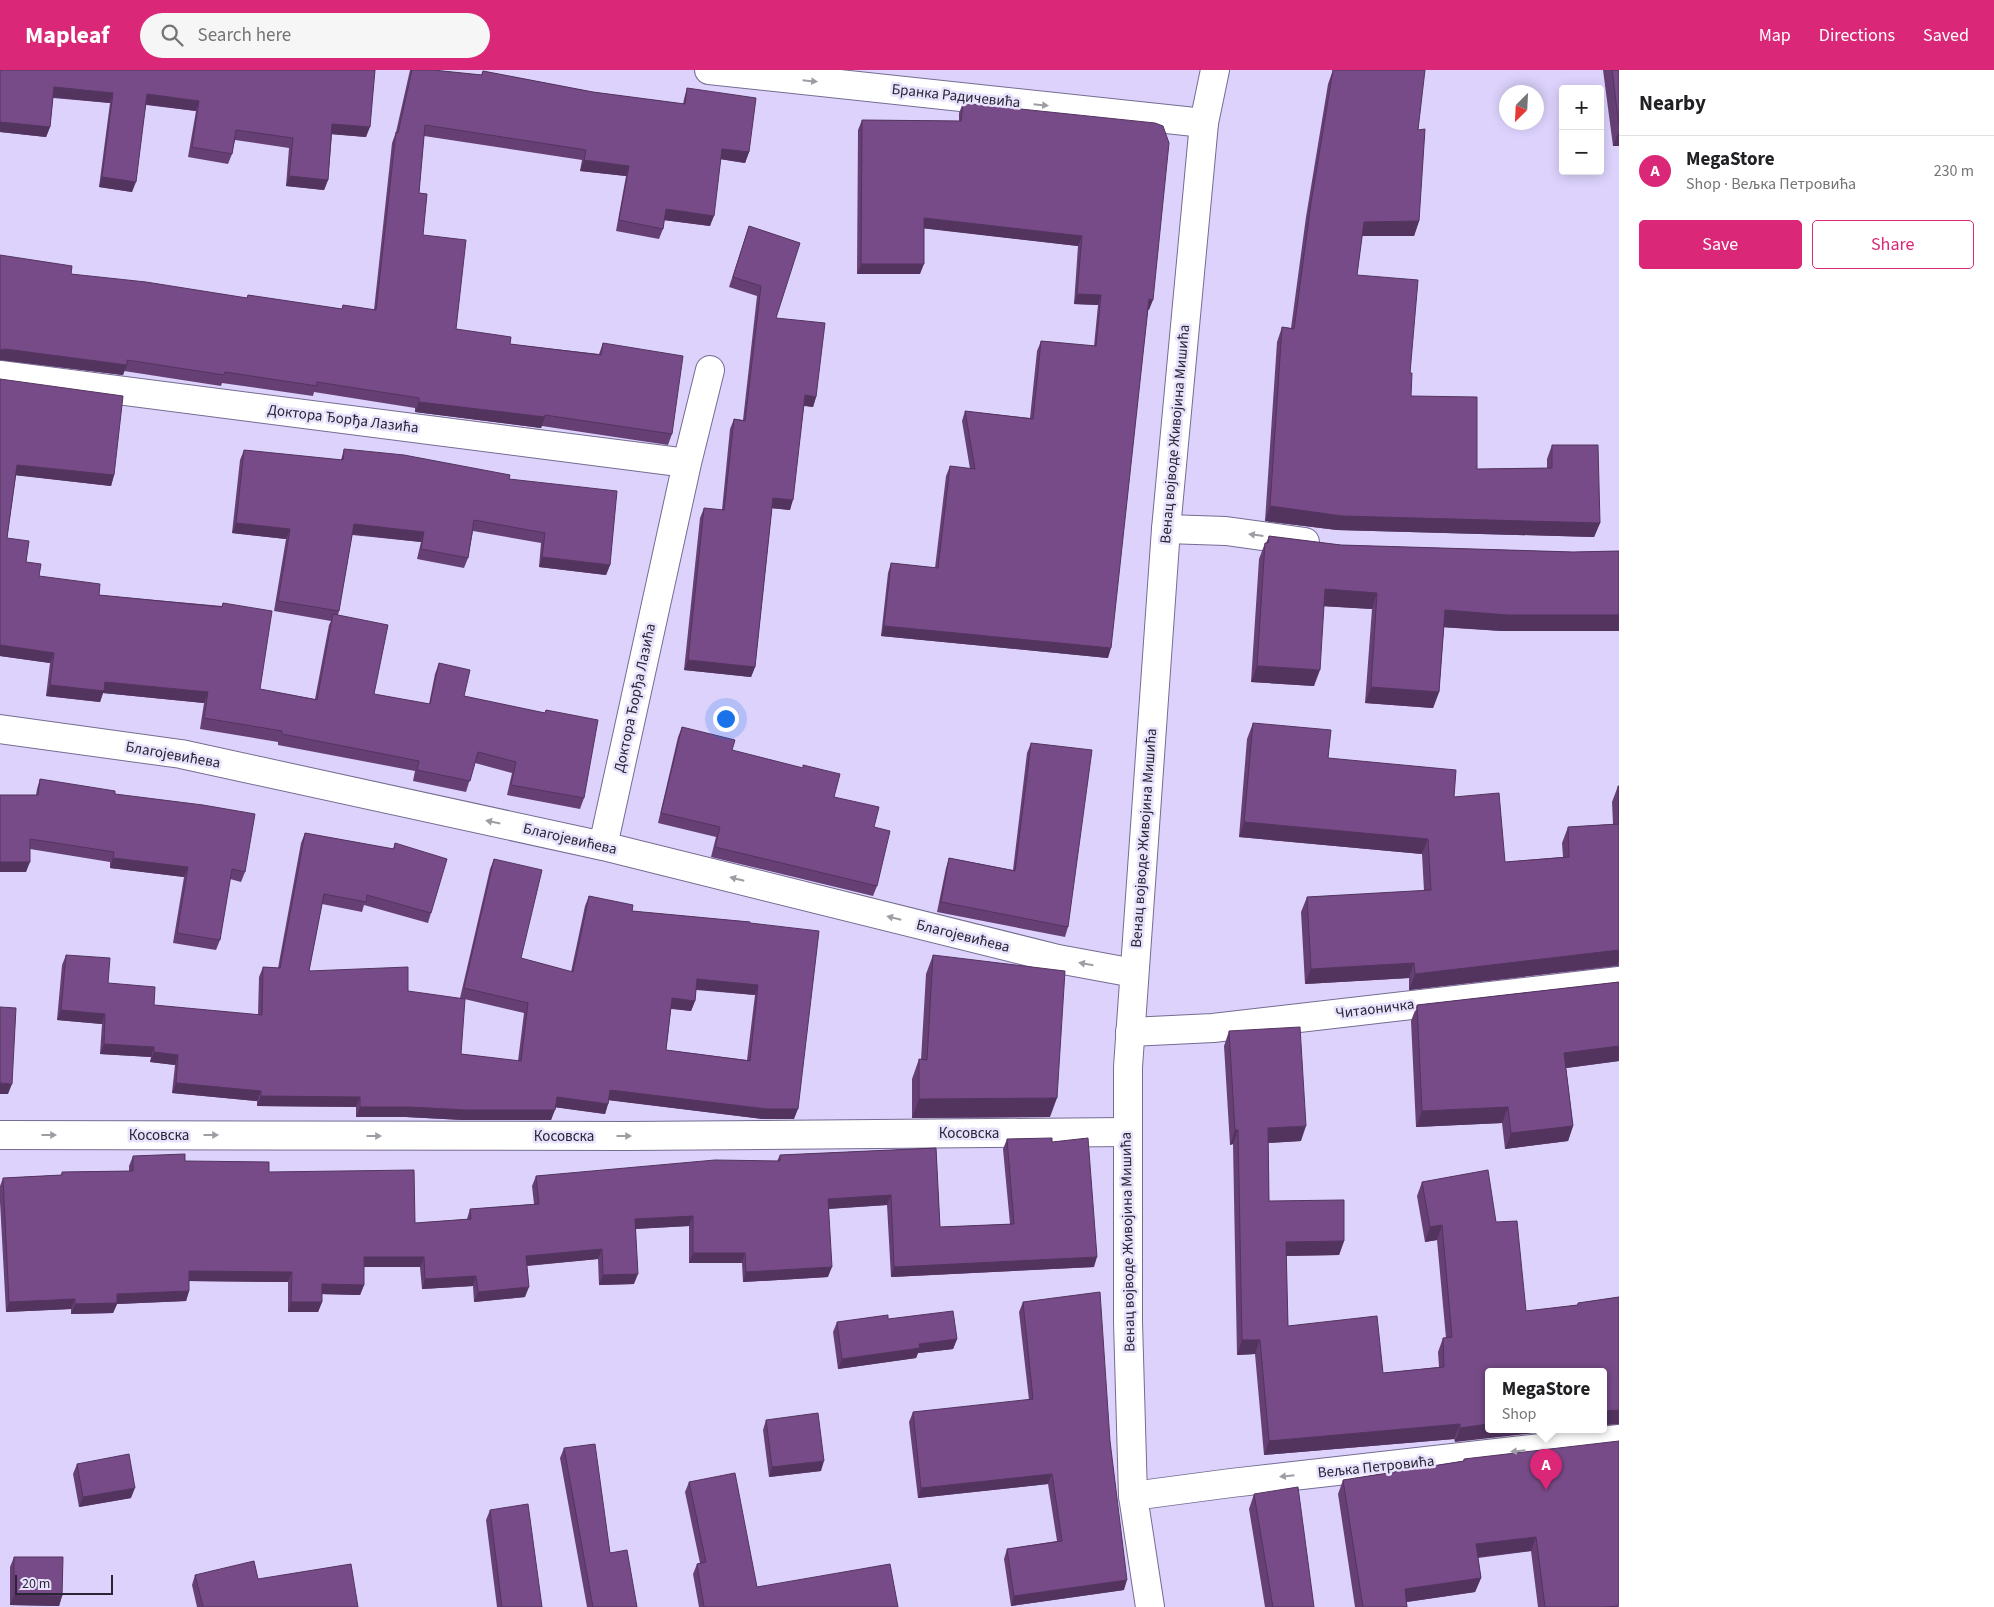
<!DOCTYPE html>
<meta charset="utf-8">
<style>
body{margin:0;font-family:"Source Sans 3",sans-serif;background:#f6f6f6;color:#202124}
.controls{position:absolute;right:15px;top:15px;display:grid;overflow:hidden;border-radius:5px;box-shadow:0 2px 12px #0003}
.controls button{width:45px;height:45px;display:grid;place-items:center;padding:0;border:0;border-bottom:1px solid #e0e0e0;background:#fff;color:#202124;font:25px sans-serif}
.compass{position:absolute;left:1499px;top:15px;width:45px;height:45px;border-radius:50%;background:#fff;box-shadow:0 2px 12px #0003;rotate:204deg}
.scale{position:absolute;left:15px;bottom:12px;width:98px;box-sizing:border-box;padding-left:5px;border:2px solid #292535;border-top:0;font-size:14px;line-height:18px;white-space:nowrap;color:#292535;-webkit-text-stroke:4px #e8e2fc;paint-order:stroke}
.you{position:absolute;left:725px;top:648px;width:18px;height:18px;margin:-12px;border:4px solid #fff;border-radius:50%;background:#1a73e8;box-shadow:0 0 0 8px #1a73e833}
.badge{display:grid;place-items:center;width:32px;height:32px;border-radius:50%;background:#db2777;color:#fff;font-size:16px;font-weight:700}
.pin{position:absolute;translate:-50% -41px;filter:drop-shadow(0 1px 2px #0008)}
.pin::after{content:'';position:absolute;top:26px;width:18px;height:15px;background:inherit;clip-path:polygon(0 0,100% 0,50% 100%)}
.popup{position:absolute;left:1485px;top:1298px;width:122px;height:65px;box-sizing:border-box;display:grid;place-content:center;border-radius:5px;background:#fff;filter:drop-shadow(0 1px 4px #0005);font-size:16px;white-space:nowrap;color:#757577}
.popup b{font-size:19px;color:#202124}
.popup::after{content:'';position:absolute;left:50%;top:100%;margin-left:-10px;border:10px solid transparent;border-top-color:#fff}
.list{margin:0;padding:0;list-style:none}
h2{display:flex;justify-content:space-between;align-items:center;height:65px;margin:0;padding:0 20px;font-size:21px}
h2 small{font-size:16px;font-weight:400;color:#757577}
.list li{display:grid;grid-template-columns:32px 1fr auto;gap:15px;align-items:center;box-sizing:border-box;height:70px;padding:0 20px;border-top:1px solid #e0e0e0}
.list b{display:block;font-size:19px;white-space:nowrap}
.list p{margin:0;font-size:16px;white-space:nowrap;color:#757577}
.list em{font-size:16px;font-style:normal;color:#757577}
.actions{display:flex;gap:10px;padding:15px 20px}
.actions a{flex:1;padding:11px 0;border:1px solid #db2777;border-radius:5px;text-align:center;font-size:18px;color:#db2777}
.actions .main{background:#db2777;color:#fff}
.icon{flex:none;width:28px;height:28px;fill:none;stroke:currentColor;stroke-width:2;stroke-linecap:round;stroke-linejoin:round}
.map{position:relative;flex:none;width:1619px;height:1537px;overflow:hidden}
header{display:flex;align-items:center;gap:30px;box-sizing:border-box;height:70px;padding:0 25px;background:#db2777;color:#fff}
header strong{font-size:24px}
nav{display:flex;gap:28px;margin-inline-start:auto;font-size:18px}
.search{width:350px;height:45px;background:#f6f6f6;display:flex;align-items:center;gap:12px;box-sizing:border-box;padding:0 18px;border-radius:28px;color:#757577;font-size:19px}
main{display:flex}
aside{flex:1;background:#fff}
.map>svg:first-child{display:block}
</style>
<header>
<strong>Mapleaf</strong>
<div class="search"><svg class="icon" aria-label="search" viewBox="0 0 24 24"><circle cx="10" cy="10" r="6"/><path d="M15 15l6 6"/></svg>Search here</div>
<nav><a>Map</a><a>Directions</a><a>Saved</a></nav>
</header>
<main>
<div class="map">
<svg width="1619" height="1537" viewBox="0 0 1619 1537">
<rect width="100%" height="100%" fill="#dcd2fc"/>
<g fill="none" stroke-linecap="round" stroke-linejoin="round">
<g stroke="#756c91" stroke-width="30">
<path id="minor" d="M709 0 1204 53
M0 305 687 393 603 776
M687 393 710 300
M1166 459 1226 461 1305 472
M0 659 181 684 603 776 1058 889 1134 903
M1130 962 1213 958 1619 911
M0 1065 628 1066 1127 1062
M1133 1426 1231 1413 1619 1369"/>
</g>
<g stroke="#756c91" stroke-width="30">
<path id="secondary" d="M1150 1537 1133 1426 1128 1252V997L1166 459 1204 53 1215 0"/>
</g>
<use href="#minor" stroke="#fff" stroke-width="28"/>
<use href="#secondary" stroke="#fff" stroke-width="28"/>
</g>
<path fill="#664075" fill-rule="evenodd" d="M0 0H375L366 67 332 64 328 110 324 120 286 116 289 78 235 70 232 84 228 94 188 87 196 41 146 35 132 122 99 117 110 33 53 28 50 57 46 67 0 62Z
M410 0H433L481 5 483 1 593 22 683 34 684 29 687 18 749 82 745 93 721 89 710 156 664 150 663 159 659 169 616 161 626 106 580 101 582 90 424 66 419 123 423 165 456 259 510 274 599 284 603 273 672 364 668 375 542 356 541 358 415 342V338L314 322 313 326 222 313 221 316 124 301 123 305 2 290 71 204 247 228 248 225 342 239 343 235 374 240 392 73 396 62Z
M1333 0 1418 60 1419 151 1414 166H1362L1357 205 1410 303 1411 326 1477 399 1547 398V389L1552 375 1600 453 1594 467 1337 460 1265 451 1277 272 1282 257 1291 258 1306 147 1328 14Z
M1603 0H1619V76H1613Z
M963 33 1149 240H1148L1108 588 881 566 888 503 891 493 935 498 946 406 950 396 970 399 962 351 965 341 1030 348 1037 281 1041 271 1094 276 1098 235 1074 234 1078 176 924 158 920 204H857L858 60 862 50 959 51V43Z
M749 156 776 248 816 327 813 337 804 336 790 440 772 438 755 597 751 607 684 600 700 448 704 438 722 440 730 359 734 349 743 350 757 226 729 217Z
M0 309 114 405 111 416 16 405 7 468 26 492 39 506 99 525 222 536 223 533 260 619 315 629 329 555 331 551 274 541 286 469 232 463 240 390 244 380 341 390 344 379 509 409 610 495 606 505 539 497 541 473 473 461 468 488 464 498 417 489 421 472 352 465 339 541 338 545 374 624 429 634 435 604 439 593 464 626 545 643 546 640 584 728 580 739 507 725 512 703 475 693 466 722 413 711 415 701 278 675V672L200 659 204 633 103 623 100 632 46 626 50 593 0 586Z
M1269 466 1341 475 1573 482 1619 481V561H1502L1444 557 1439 622 1433 638 1365 633 1372 539 1324 536 1314 616 1251 612 1259 489 1265 473H1266Z
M1253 653 1328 688 1454 727 1505 792 1563 787 1562 773 1568 757 1613 754 1612 732 1618 716H1619V896L1409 920V908L1305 914 1301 842 1307 827 1424 821 1422 784 1239 767 1247 669Z
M682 657 834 727 874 757 877 816 873 826 711 787 716 767 658 753 678 667Z
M1031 673 1068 857 1065 867 937 842 946 798 949 788 1013 800 1027 683Z
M40 709 115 724 245 802 241 812 230 809 220 870 216 880 173 873 184 807 110 798V792L30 779 26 802H0V725H36L37 719Z
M305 763 393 779 395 773 431 843 428 853 364 835 362 842 322 834 309 901 408 921 461 984 518 991 524 943 460 928 490 799 494 789 521 888 571 902 585 836 589 826 632 841 750 852 794 1049H763L609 1030 605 1044 555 1037 551 1050H463L406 1047H356V1037L257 1036V1031L172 1023 175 995 150 992 151 987 100 984 102 954 57 950 62 895 66 885 108 913 154 935 258 945 259 907 263 897 278 898 301 773ZM696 920 755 925 747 990 666 980 671 939 691 941 695 931Z
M933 885 1050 1047 912 1048V1009L919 989 921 990 926 904Z
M1619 912V991L1566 998 1573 1056 1568 1071 1505 1079 1502 1053 1416 1057 1411 951 1417 935Z
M1229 961 1301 1071 1268 1073 1269 1131 1344 1171 1339 1185 1286 1186 1288 1256 1383 1303 1439 1297 1438 1282 1443 1268H1446L1437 1170 1425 1172 1417 1126 1422 1112 1496 1152 1526 1241 1577 1235 1578 1233 1619 1227V1354L1604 1355V1301L1455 1372 1454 1369 1264 1385 1255 1284 1237 1285 1233 1074 1230 1075 1224 976Z
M1007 1069 1052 1072 1094 1197 891 1207 887 1135 829 1139 828 1207 743 1212 742 1193H689V1156L636 1159 634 1214 599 1215 598 1189 527 1196 525 1227 474 1232 473 1216 422 1219 420 1197H364V1215L360 1225 322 1224V1232L318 1242H288V1212L189 1211V1221L186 1231 117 1234 113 1243 71 1244V1239L6 1242 0 1132V1116L3 1108 61 1105 62 1102 129 1101V1096L133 1086 185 1091 269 1102 415 1153 467 1149 470 1139 534 1134 532 1116 536 1106 777 1091 780 1085 936 1078 940 1157 1010 1154 1003 1079Z
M1023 1232 1110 1371 1124 1520 1011 1536 1004 1489 1007 1479 1057 1471 1048 1414 918 1428 909 1352 913 1342 1029 1330 1019 1242Z
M888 1249 957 1269 953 1279 918 1283 916 1288 838 1299 833 1262 837 1252Z
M766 1350 821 1401 769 1407 763 1360Z
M564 1378 610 1483 637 1537H587L560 1388Z
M1464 1389 1619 1537H1538L1531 1481 1478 1488 1481 1508 1475 1522 1407 1532V1537H1355L1338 1424 1343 1410 1463 1391Z
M77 1394 131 1428 79 1437 73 1404Z
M689 1412 757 1517 898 1537H699L693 1504 697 1494 700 1493 685 1422Z
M1254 1424 1314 1537H1265L1249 1439Z
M490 1440 542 1537H497L486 1450Z
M14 1487 62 1526 59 1536 10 1535V1497Z
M195 1505 258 1509 358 1537H197L192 1515Z"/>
<path fill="#53345f" d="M54 17 113 23 110 33 50 27Z
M147 24 199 31 196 41 143 34Z
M0 52 50 57 46 67 0 62Z
M332 54 370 57 366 67 329 64Z
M1619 60V76H1613Z
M722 79 749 82 745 93 719 89Z
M584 90 629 96 626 106 580 101Z
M289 106 328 110 324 120 286 116Z
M102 107 136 112 132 122 99 117Z
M666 139 714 146 710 156 663 150Z
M924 148 1082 166 1078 176 920 158Z
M1419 151 1414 166H1359L1364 152Z
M861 194H924L920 204H857Z
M1077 224 1101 225 1098 235 1074 234Z
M1149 229 1153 230 1149 240 1145 239Z
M5 279 127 295 123 305 0 290V280Z
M805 325 816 327 813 337 801 335Z
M419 332 545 347 541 358 415 342Z
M17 395 114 405 111 416 13 405Z
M773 428 793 430 790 440 769 438Z
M1270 436 1600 453 1594 467 1337 460 1265 451Z
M236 453 290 459 286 469 232 463Z
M354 454 424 462 421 472 350 464Z
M542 487 610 495 606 505 539 497Z
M1325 519 1377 523 1372 539 1319 536Z
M1445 540 1619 545V561H1502L1439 557Z
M884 556 1111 578 1108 588 881 566Z
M0 575 54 583 50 593 0 586Z
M688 590 755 597 751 607 684 600Z
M1257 596 1320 600 1314 616 1251 612Z
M105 612 208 622 204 633 103 623 100 632 46 626 50 615Z
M1371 617 1439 622 1433 638 1365 633Z
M1244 752 1428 769 1422 784 1239 767Z
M113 788 188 797 184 807 110 798Z
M0 792H30L26 802H0Z
M1619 880V891L1617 895 1409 920 1415 904Z
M1414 893 1409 908 1305 914 1311 899Z
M697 909 758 915 755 925 693 919Z
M672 928 695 931 691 941 669 938Z
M61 940 105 944 102 954 57 950Z
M104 974 154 977 151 987 100 984Z
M1619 976V991L1559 999 1564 983Z
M154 982 178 985 175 995 150 992Z
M0 1013 12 1014 8 1024H0Z
M176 1013 261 1021 257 1031 172 1023Z
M610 1020 798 1039 794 1049H763L607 1030Z
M261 1026 360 1027 356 1037 257 1036Z
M557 1027 608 1034 605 1044 553 1037Z
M1057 1028 1050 1047 912 1048 919 1029Z
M360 1037H410L555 1040 551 1050H463L406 1047H356Z
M1508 1037 1502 1053 1416 1057 1422 1041Z
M1306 1056 1301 1071 1263 1073 1268 1058Z
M1573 1056 1568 1071 1505 1079 1511 1063Z
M1235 1060H1238L1233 1074 1230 1075Z
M891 1125 887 1135 824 1139 828 1129Z
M693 1146 689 1156 632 1159 635 1149Z
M1442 1155 1437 1170 1425 1172 1430 1157Z
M1344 1171 1339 1185 1281 1186 1286 1172Z
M602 1179 598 1189 523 1196 526 1186Z
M693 1183H745L742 1193H689Z
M364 1187H424L420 1197H361Z
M1097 1187 1094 1197 891 1207 894 1197Z
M832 1197 828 1207 743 1212 746 1202Z
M189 1201 292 1202 288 1212 185 1211Z
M638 1204 634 1214 599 1215 603 1205Z
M476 1206 473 1216 422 1219 425 1209Z
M322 1214 364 1215 360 1225 318 1224Z
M529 1217 525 1227 474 1232 478 1222Z
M189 1221 186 1231 117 1234 113 1243 71 1244 75 1234 117 1224Z
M75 1229 71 1239 6 1242 9 1232Z
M291 1232H322L318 1242H288Z
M957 1269 953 1279 918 1283 916 1288 838 1299 842 1289 919 1274Z
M1242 1270H1260L1255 1284 1237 1285Z
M1619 1340V1354L1604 1355V1341Z
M1460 1354 1454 1369 1264 1385 1269 1371Z
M1488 1354V1359H1571L1455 1372 1460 1358Z
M824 1391 821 1401 769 1407 772 1397Z
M1052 1404 1048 1414 918 1428 921 1418Z
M135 1418 131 1428 79 1437 83 1427Z
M1536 1467 1531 1481 1470 1488 1476 1474Z
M1481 1508 1475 1522 1399 1533 1405 1519Z
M1127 1510 1124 1520 1011 1536 1014 1526Z
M14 1525 62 1526 59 1536 10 1535Z"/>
<path fill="#774b88" stroke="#53345f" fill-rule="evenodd" d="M0 0H375L370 57 332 54 328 110 289 106 293 68 236 60 232 84 192 77 199 31 147 24 136 112 102 107 113 23 54 17 50 57 0 52Z
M412 0H433L482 5 483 1 593 22 685 34 687 18 756 28 749 82 722 79 714 146 666 139 663 159 619 150 629 96 584 90 586 80 425 55 419 123 427 124 423 165 466 170 456 259 511 267 510 274 601 285 603 273 683 286 672 364 545 345V347L419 332V328L317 312V316L225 302 224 305 127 290V295L5 279 0 280V185L72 196 71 204 146 212 247 228 248 225 342 239 343 235 376 240 396 62 398 63Z
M1333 0H1425L1418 60 1425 59 1419 151 1364 152 1357 205 1418 210 1410 303H1412L1411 326 1477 327V399L1552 398V375H1598L1600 453 1342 446 1270 436 1282 257 1294 259 1311 133Z
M1612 0H1619V56Z
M963 33 1155 53 1163 56 1169 73 1153 230 1149 229 1111 578 884 556 891 493 938 498 950 396 975 399 965 341 1033 349 1041 271 1096 276 1101 225 1077 224 1082 166 924 148V194H861L862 50 961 51Z
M749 156 800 173 776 248 825 253 816 327 805 325 793 430 773 428 755 597 688 590 704 438 724 440 734 349 745 351 761 216 733 207Z
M0 309 123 326 114 405 17 395 7 468 29 471 26 492 41 494 39 506 100 514 99 525 222 537 223 533 272 541 260 619 317 630 333 544 388 555 374 624 430 634 439 593 470 600 464 626 545 643 546 640 598 650 584 728 511 715 516 692 478 682 470 711 417 700 419 691 282 664V661L204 648 208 622 105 612 104 621 50 615 54 583 0 575Z
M344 379 404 385 510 405 509 409 617 421 610 495 542 487 545 463 474 450 468 488 421 479 424 462 354 454 339 541 278 531 290 459 236 453 244 380 343 390Z
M1269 466 1341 475 1573 482 1619 481V545H1508L1445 540 1439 622 1371 617 1377 523 1325 519 1320 600 1257 596 1265 473H1268Z
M1253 653 1331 660 1328 688 1456 700 1454 727 1499 723 1505 792 1569 787 1568 757 1619 754 1618 716H1619V880L1415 904 1414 893 1311 899 1307 827 1431 820 1428 769 1244 752Z
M682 657 735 670 732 680 803 698V695L840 704 834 727 879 737 874 757 890 761 877 816 715 777 720 757 661 743Z
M1031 673 1092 680 1068 857 941 832 949 788 1015 801Z
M40 709 115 721V724L203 735 255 744 245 802 232 799 220 870 177 863 188 797 113 788 114 782 30 769V792H0V725H38Z
M305 763 394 779 395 773 447 789 431 843 367 825 366 832 324 824 309 901 408 897V921L465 929 461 984 521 991 528 933 464 918 494 789 542 800 521 888 573 902 589 826 633 835 632 841 750 852V853L819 861 798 1039H767L610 1020 608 1034 557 1027 555 1040H466L410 1037H360V1027L261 1026V1021L176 1013 178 985 154 982V977L104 974 105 944 61 940 66 885 110 888 108 913 155 917 154 935 262 945 263 897 280 898ZM697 909 758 915 750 991 666 980 672 928 695 931Z
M933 885 1065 901 1057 1028 919 1029V989L927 990Z
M1619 912V976L1564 983 1573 1056 1511 1063 1508 1037 1422 1041 1417 935Z
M0 937 16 938 12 1014 0 1013Z
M1300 957 1306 1056 1268 1058 1269 1131 1344 1130V1171L1286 1172 1288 1256 1377 1246 1383 1303 1444 1297 1443 1268 1452 1267 1442 1155 1430 1157 1422 1112 1488 1100 1496 1152 1517 1151 1526 1241 1578 1235V1233L1619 1227V1340L1604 1341V1301H1488V1354L1460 1358V1354L1269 1371 1260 1270H1242L1238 1060H1235L1229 961Z
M1052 1068V1072L1088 1068 1097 1187 894 1197 891 1125 828 1129 832 1197 746 1202 745 1183H693V1146L635 1149 638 1204 603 1205 602 1179 526 1186 529 1217 478 1222 476 1206 425 1209 424 1187H364V1215L322 1214V1232H291L292 1202 189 1201V1221L117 1224V1233L75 1234V1229L9 1232 3 1108 62 1105V1102L133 1101V1086L185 1084V1091L269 1092V1102L414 1100 415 1153 471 1149 470 1139 539 1134 536 1106 715 1090 780 1091V1085L936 1078 940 1157 1014 1154 1007 1069Z
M1100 1222 1110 1371 1127 1510 1014 1526 1007 1479 1062 1471 1052 1404 921 1418 913 1342 1033 1329 1023 1232Z
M953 1241 957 1269 919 1274 920 1278 842 1289 837 1252 888 1245V1249Z
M818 1343 824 1391 772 1397 766 1350Z
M1619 1371V1536L1605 1537H1545L1536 1467 1476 1474 1481 1508 1405 1519 1407 1537H1363L1343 1410 1464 1391V1389Z
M595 1374 610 1483 627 1480 637 1537H593L564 1378Z
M129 1384 135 1418 83 1427 77 1394Z
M735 1403 757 1517 890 1494 898 1537H704L697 1494 706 1492 689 1412Z
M1298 1417 1314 1537H1273L1254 1424Z
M528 1434 542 1537H502L490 1440Z
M14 1487H63L62 1526 14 1525Z
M254 1491 258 1509 351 1494 358 1537H203L195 1505Z"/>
<defs><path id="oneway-solid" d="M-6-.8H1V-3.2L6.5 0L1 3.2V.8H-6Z" transform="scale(1.25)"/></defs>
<g fill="#9f9da4">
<use href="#oneway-solid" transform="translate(810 11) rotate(6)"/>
<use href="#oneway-solid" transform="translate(1041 35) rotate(6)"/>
<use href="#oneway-solid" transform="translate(1256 465) rotate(-173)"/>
<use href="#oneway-solid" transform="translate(493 752) rotate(-168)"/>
<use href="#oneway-solid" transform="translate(737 809) rotate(-166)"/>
<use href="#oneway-solid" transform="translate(894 848) rotate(-166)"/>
<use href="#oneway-solid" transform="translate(1086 894) rotate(-170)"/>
<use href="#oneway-solid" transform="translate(49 1065)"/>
<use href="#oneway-solid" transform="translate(211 1065)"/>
<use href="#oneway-solid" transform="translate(374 1066)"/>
<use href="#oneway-solid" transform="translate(624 1066)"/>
<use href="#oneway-solid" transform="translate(1518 1381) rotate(174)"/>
<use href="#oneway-solid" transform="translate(1287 1406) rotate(174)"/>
</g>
<g text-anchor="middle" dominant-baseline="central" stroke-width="5" stroke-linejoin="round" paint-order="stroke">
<g font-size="15" fill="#292535" stroke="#e8e2fc">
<text transform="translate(956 26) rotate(6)">Бранка Радичевића</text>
<text transform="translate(343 349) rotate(7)">Доктора Ђорђа Лазића</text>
<text transform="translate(1175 364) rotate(-85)">Венац војводе Живојина Мишића</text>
<text transform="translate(635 628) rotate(-78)">Доктора Ђорђа Лазића</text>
<text transform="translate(173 685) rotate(10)">Благојевићева</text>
<text transform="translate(1144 768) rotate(-86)">Венац војводе Живојина Мишића</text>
<text transform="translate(570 769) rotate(13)">Благојевићева</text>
<text transform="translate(963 866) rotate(14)">Благојевићева</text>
<text transform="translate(1375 939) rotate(-7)">Читаоничка</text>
<text x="969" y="1063">Косовска</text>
<text x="159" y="1065">Косовска</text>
<text x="564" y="1066">Косовска</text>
<text transform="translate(1128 1172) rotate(-91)">Венац војводе Живојина Мишића</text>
<text transform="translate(1376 1397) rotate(-6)">Вељка Петровића</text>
</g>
</g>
</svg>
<div class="controls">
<button>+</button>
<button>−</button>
</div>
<svg class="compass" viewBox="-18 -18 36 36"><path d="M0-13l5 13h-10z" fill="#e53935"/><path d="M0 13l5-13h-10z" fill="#757577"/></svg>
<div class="scale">20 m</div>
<div class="you"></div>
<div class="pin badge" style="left:1546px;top:1420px">A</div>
<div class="popup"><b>MegaStore</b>Shop</div>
</div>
<aside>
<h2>Nearby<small></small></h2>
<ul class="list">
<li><span class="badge">A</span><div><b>MegaStore</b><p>Shop · Вељка Петровића</p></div><em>230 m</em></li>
</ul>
<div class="actions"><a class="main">Save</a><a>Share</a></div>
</aside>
</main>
